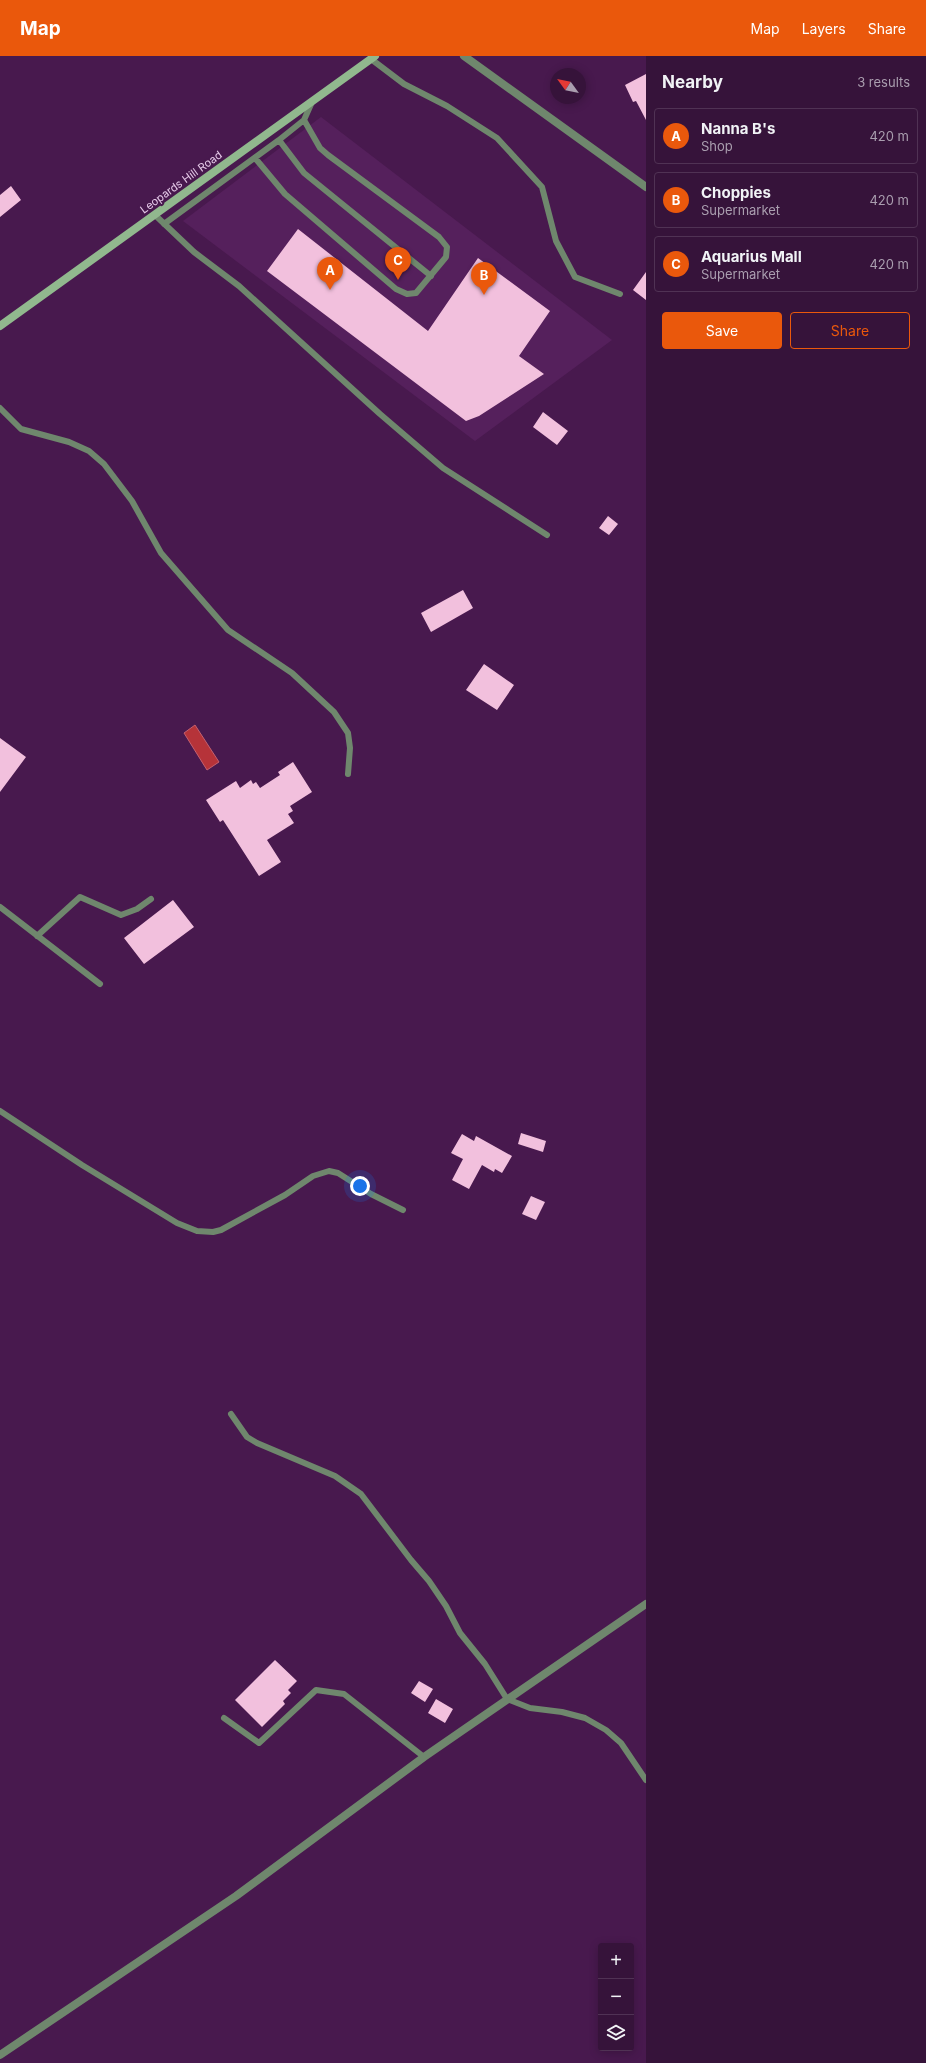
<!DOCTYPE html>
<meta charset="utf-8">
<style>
body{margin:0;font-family:Inter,sans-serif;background:#412045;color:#f1f3f6}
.controls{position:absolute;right:12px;bottom:12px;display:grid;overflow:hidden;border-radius:4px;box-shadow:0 2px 10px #0003}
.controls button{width:36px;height:36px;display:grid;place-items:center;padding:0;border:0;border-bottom:1px solid #503254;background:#36133a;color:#f1f3f6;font:20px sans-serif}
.compass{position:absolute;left:550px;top:12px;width:36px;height:36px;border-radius:50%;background:#36133a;box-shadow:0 2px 10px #0003;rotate:303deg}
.you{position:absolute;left:360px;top:1130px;width:14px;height:14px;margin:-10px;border:3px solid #fff;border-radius:50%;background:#1a73e8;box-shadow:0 0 0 6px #1a73e833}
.badge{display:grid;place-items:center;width:26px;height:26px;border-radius:50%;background:#ea580c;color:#fff;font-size:13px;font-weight:700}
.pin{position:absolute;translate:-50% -33px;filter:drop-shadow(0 1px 2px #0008)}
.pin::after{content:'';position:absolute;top:21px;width:14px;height:12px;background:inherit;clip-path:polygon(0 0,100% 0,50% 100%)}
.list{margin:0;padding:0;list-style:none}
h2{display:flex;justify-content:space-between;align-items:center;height:52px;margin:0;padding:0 16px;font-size:17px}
h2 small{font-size:13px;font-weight:400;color:#aa9eaf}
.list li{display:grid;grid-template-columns:26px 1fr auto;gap:12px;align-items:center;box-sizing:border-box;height:56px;margin:0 8px 8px;padding:0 8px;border:1px solid #503254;border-radius:4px}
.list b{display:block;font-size:15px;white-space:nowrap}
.list p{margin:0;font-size:13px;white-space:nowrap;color:#aa9eaf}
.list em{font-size:13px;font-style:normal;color:#aa9eaf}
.actions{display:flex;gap:8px;padding:12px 16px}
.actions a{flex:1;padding:9px 0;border:1px solid #ea580c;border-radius:4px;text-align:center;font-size:14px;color:#ea580c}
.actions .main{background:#ea580c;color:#fff}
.icon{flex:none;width:22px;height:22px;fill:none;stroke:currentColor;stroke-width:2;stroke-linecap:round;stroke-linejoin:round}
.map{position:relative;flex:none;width:646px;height:2007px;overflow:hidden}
header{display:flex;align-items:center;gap:24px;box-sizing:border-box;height:56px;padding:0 20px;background:#ea580c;color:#fff}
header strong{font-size:19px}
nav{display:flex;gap:22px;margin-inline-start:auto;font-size:14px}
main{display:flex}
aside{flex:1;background:#36133a}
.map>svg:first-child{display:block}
</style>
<header>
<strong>Map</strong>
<nav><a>Map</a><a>Layers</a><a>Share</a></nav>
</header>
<main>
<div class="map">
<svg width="646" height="2007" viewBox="0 0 646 2007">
<rect width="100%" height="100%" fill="#48194e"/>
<path fill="#55205c" d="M321 61 612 284 475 385 183 165Z"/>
<path fill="#b63339" stroke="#c4606e" d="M195 669 219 706 207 714 184 677Z"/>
<path fill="#f2c0dd" d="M646 18V64L636 45 633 46 625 29Z
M11 130 21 144 0 161V139Z
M298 173 428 275 478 202 550 255 519 300 544 318 479 360 466 365 267 215Z
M646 216V244L633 234Z
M543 356 568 375 557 389 533 371Z
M608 460 618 468 609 479 599 472Z
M463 534 473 552 431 576 421 557Z
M484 608 514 629 497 654 466 634Z
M0 682 26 701 0 736Z
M293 706 312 736 290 750 293 755 288 758 294 767 267 784 281 806 259 820 223 764 220 766 206 744 236 725 240 732 251 724 253 728 256 726 260 732 280 719 278 716Z
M173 844 194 871 144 908 124 882Z
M521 1077 546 1085 543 1096 518 1088Z
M462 1078 474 1085 476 1080 512 1100 502 1117 495 1113 494 1116 482 1109 469 1133 452 1124 463 1103 451 1097Z
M531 1140 545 1146 536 1164 522 1158Z
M275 1604 297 1625 288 1634 291 1637 283 1645 285 1648 262 1671 235 1644Z
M419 1625 433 1633 425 1646 411 1637Z
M436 1643 453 1653 445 1667 428 1657Z"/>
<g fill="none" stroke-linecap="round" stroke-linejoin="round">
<path stroke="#6f876d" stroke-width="6" d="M371 3 404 28 447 50 497 82 542 131 556 185 575 221 620 238
M279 84 304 117 431 220
M255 102 285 138 396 233 407 238 416 237 446 201 447 191 439 181 328 99 320 92 304 64
M155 159 194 196 239 230 380 358 443 412 547 479
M164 168 279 84 304 64 312 46
M0 352 21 373 69 386 89 395 104 408 132 445 161 497 228 574 292 617 334 656 348 677 350 692 348 718
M0 851 100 928
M37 880 80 841 121 859 137 853 151 843
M0 1055 82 1109 177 1167 197 1175 213 1176 221 1174 285 1139 313 1120 329 1115 338 1117 371 1138 403 1154
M231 1358 247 1381 257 1387 335 1420 361 1438 411 1504 429 1525 446 1550 460 1577 485 1608 507 1643 530 1652 562 1656 585 1662 606 1674 621 1687 646 1724
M224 1662 259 1687 316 1634 344 1638 424 1701"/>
<path stroke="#6f876d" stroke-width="8" d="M464 0 646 131
M0 1999 236 1840 424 1701 646 1548"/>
<path stroke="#91b88e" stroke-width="8" d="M0 270 375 0"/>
</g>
<g text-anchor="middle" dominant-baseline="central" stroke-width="4" stroke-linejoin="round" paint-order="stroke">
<g font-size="11" fill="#e5c9e8" stroke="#48194e">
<text transform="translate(181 126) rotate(-36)">Leopards Hill Road</text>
</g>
</g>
</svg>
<div class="controls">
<button>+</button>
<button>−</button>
<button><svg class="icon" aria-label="layers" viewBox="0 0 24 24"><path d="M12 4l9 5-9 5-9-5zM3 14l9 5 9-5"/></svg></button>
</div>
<svg class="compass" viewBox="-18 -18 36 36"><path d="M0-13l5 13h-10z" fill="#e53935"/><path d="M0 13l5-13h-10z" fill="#aa9eaf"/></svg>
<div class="you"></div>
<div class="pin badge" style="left:330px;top:234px">A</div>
<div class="pin badge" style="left:484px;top:239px">B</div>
<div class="pin badge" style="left:398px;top:224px">C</div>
</div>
<aside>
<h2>Nearby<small>3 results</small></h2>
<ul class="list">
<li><span class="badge">A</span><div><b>Nanna B's</b><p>Shop</p></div><em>420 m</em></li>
<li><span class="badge">B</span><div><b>Choppies</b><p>Supermarket</p></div><em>420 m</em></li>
<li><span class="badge">C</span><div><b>Aquarius Mall</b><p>Supermarket</p></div><em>420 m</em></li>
</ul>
<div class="actions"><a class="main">Save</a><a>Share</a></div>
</aside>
</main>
